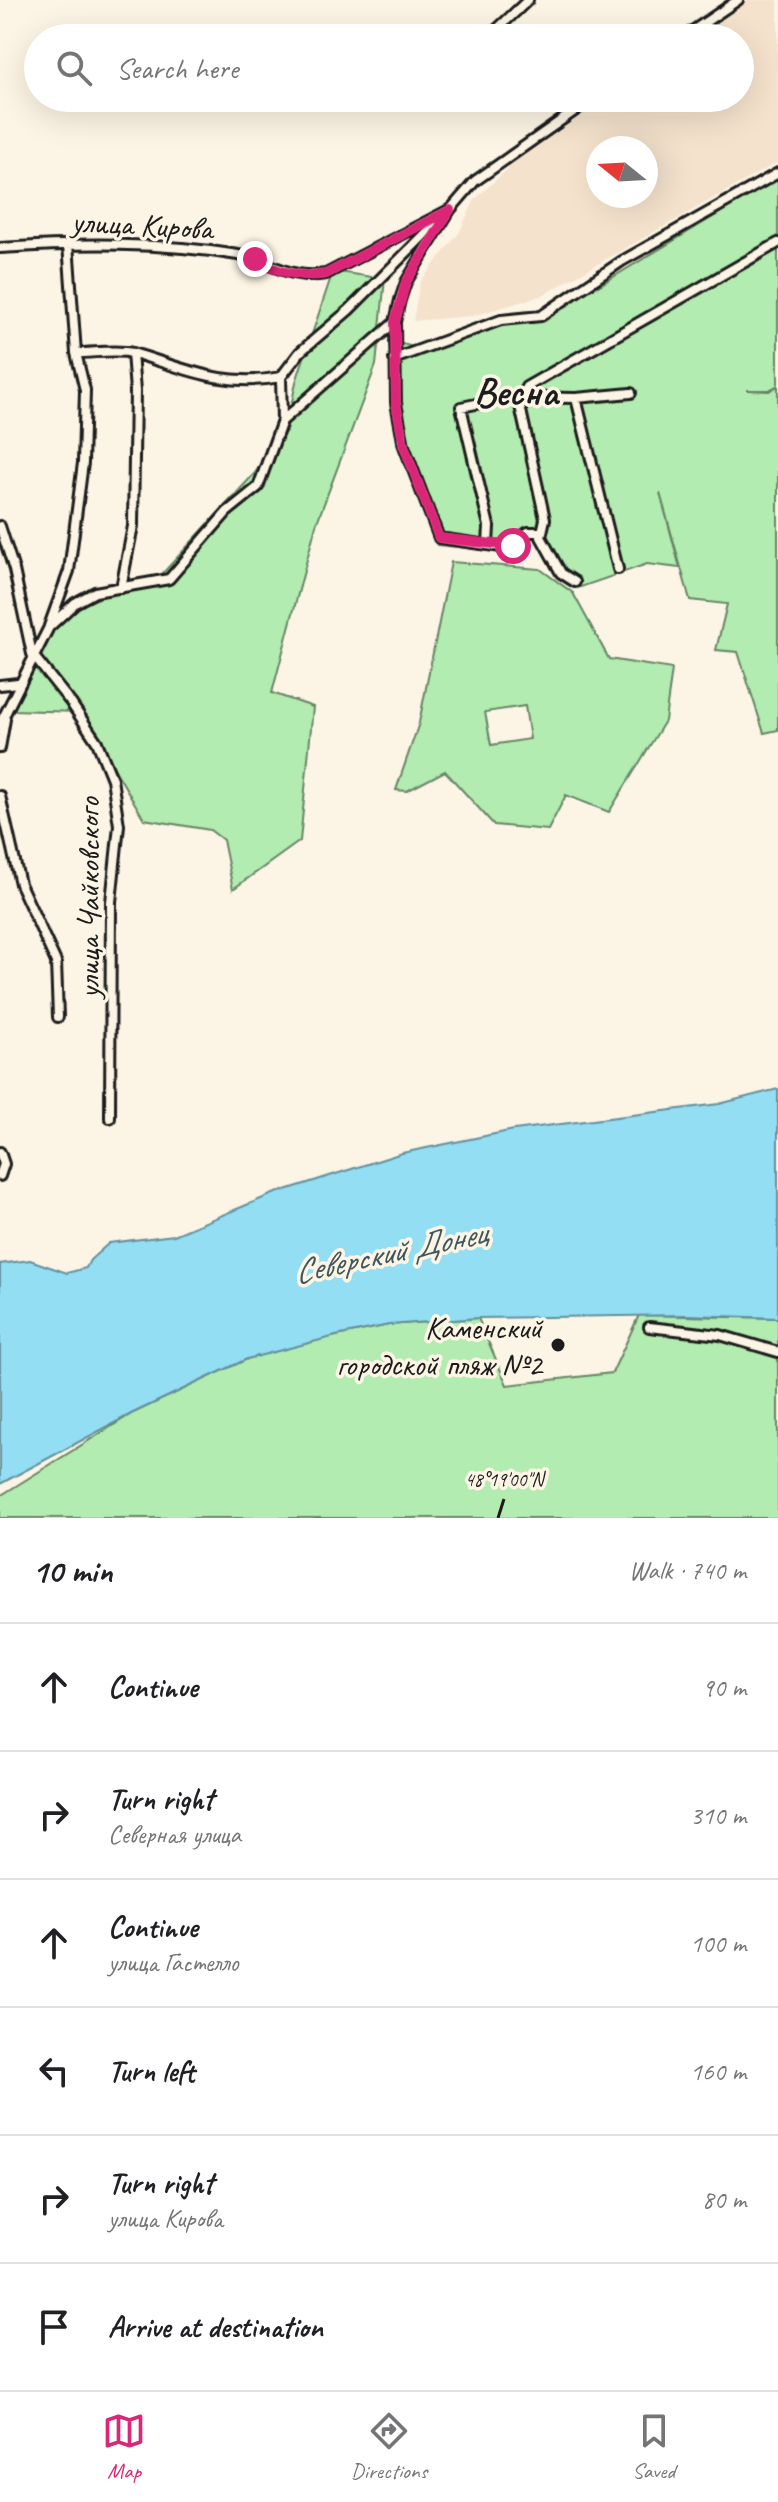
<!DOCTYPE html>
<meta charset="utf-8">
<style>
body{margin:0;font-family:Caveat,sans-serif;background:#f2f2f2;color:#202124}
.compass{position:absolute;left:586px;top:136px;width:72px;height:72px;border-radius:50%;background:#fff;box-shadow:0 8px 32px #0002;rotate:288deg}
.stop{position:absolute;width:24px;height:24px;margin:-18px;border:6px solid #db2777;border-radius:50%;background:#fff}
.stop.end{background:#db2777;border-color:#fff;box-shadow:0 2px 8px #0008}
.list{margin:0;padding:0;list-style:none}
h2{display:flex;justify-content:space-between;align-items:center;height:104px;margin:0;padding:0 32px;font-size:34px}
h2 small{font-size:26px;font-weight:400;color:#757577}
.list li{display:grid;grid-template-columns:52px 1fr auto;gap:24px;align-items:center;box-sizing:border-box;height:128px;padding:0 32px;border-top:2px solid #e0e0e0}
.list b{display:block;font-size:30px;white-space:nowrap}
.list p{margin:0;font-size:26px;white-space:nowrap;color:#757577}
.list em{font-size:26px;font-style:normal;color:#757577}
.icon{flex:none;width:44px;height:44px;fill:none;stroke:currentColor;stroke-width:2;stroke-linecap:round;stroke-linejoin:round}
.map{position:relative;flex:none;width:778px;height:1518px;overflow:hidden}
.search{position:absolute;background:#fff;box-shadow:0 8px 32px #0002;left:24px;right:24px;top:24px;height:88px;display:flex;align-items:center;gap:20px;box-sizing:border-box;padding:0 28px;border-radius:44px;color:#757577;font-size:30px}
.sheet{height:872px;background:#fff}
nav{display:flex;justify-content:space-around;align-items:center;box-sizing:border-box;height:112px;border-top:2px solid #e0e0e0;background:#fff;font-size:22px;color:#757577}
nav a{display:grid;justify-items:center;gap:4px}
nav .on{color:#db2777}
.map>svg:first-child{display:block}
</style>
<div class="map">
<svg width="778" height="1518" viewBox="0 0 778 1518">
<rect width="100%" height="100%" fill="#fcf5e5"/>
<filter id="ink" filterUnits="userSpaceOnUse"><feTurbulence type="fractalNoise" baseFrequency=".0125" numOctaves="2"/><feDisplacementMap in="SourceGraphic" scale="16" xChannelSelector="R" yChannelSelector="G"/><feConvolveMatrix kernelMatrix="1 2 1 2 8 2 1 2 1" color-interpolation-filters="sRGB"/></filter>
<g filter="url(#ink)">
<path fill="#f4e2cc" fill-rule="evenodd" d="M748 0H778V162L541 296 472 316 413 321 420 282 459 233 475 199 515 162 607 98H740V38H693ZM598 148H646V196H598Z"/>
<path fill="#b2ecb0" stroke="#678466" stroke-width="2" fill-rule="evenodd" d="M778 178V385L769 390H747L769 391 778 386V730L764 733 738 652 716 650 727 604 690 600 660 493 680 568 647 564 578 588 554 573 537 534 511 552 437 545 397 443 389 340 420 349 533 316 598 286Z
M333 271 385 279 376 365 316 525 272 693 313 707 300 841 233 889 223 840 210 830 144 819 81 712 12 710 50 632 80 606 104 596 150 587 254 474 286 431 296 382Z
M451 562 540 569 573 593 609 659 672 669 665 721 609 812 566 795 548 830 494 825 445 771 407 791 396 790 419 723ZM525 706 530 739 491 745 485 712Z
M639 1315 778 1318V1518H0V1496L133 1413 247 1359 273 1349 389 1325 478 1318 507 1385 612 1373Z"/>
<path fill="#93def3" stroke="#63909d" stroke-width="2" d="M778 1089V1318L687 1315 478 1318 389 1325 336 1336 247 1359 133 1413 0 1484V1264L30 1260 67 1273 86 1268 90 1260 109 1243 174 1235 273 1194 402 1153 514 1130 719 1104Z"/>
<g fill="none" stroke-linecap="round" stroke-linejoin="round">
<g stroke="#1c1c1c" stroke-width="14">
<path id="minor" d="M491 35 528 0
M682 38 738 0
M0 248C79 243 160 242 238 255 271 261 288 280 326 274L449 210
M76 353C94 353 117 349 133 353 186 369 224 388 281 377
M394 359 501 320 541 316 622 261 778 173
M281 377 300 352 349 310 442 217
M518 397 545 519 541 537 561 573 575 582
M523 397 526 387 778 243
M576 398 618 569
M282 421 395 322
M0 526 14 570 32 654 71 703 97 742 112 779 119 825 111 902 110 1118
M541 532H528L508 548 439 538 404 446 396 403 395 322 400 300 406 282 450 210 475 181 593 98
M488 545 489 526 461 407 511 397 576 398 631 393
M121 588 133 526 135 391 132 353
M49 626 69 571 83 463 85 390 76 353 68 244
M0 685 18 683
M0 724 49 627 75 603 95 592 169 579 227 512 258 487 282 421 281 377
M0 748 5 719
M0 796 20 884 56 962 58 1017
M0 1152 4 1164 0 1176
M649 1327 720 1335 778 1352"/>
</g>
<use href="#minor" stroke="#fcf5e5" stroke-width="8"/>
</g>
</g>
<g fill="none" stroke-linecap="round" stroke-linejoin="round" filter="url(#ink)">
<path stroke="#db2777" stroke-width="10" d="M255 259C275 272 302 278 326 274L450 210 406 282 395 322 396 403 404 446 439 538 513 546"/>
</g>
<path fill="none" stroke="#1c1c1c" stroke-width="3" d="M498 1518 504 1499"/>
<circle fill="#1c1c1c" stroke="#fcf5e5" stroke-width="3" cx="558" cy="1345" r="8"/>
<g text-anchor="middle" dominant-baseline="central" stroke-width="7" stroke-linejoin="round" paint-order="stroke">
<g font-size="32" fill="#1c1c1c" stroke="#fcf5e5">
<text transform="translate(142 225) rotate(3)">улица Кирова</text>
<text transform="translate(88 898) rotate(-90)">улица Чайковского</text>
</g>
<g font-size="32" fill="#1c1c1c" stroke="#fcf5e5" text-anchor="end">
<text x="542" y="1327">Каменский<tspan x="542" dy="37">городской пляж №2</tspan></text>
</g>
<g font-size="34" font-style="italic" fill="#40565c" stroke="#fcf5e5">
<text transform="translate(390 1252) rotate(-12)">Северский Донец</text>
</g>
<g font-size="40" font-weight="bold" fill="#1c1c1c" stroke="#fcf5e5">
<text x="516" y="392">Весна</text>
</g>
</g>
<g font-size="20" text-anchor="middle" fill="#1c1c1c" stroke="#fcf5e5" stroke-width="7" stroke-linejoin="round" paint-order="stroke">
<text x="504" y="1486">48°19'00"N</text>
</g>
</svg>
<svg class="compass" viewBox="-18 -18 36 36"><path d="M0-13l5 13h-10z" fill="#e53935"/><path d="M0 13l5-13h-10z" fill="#757577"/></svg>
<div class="stop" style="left:513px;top:546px"></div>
<div class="stop end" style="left:255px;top:259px"></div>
<div class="search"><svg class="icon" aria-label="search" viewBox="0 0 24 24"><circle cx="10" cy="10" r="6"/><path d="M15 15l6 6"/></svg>Search here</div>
</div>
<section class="sheet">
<h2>10 min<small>Walk · 740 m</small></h2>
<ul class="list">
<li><svg class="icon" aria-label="ahead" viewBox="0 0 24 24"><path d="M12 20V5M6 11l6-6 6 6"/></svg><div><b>Continue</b></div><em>90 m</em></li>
<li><svg class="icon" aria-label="right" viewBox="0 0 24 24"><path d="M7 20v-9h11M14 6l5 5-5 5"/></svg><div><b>Turn right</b><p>Северная улица</p></div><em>310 m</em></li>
<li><svg class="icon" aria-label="ahead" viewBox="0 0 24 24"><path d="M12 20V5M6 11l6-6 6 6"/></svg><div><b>Continue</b><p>улица Гастелло</p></div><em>100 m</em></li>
<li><svg class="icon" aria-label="left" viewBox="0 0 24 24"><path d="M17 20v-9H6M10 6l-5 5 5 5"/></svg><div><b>Turn left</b></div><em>160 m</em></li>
<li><svg class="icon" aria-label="right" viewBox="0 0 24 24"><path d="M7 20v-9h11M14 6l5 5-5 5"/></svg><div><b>Turn right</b><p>улица Кирова</p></div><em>80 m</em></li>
<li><svg class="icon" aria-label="arrive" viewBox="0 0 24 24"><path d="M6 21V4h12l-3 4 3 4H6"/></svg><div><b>Arrive at destination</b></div></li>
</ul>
</section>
<nav>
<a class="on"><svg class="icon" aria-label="map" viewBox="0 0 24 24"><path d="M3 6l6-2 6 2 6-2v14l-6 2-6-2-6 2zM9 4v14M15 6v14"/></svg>Map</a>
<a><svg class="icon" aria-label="directions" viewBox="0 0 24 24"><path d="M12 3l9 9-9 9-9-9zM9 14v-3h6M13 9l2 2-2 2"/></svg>Directions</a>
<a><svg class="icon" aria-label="saved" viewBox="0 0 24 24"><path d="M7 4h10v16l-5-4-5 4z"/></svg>Saved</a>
</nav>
